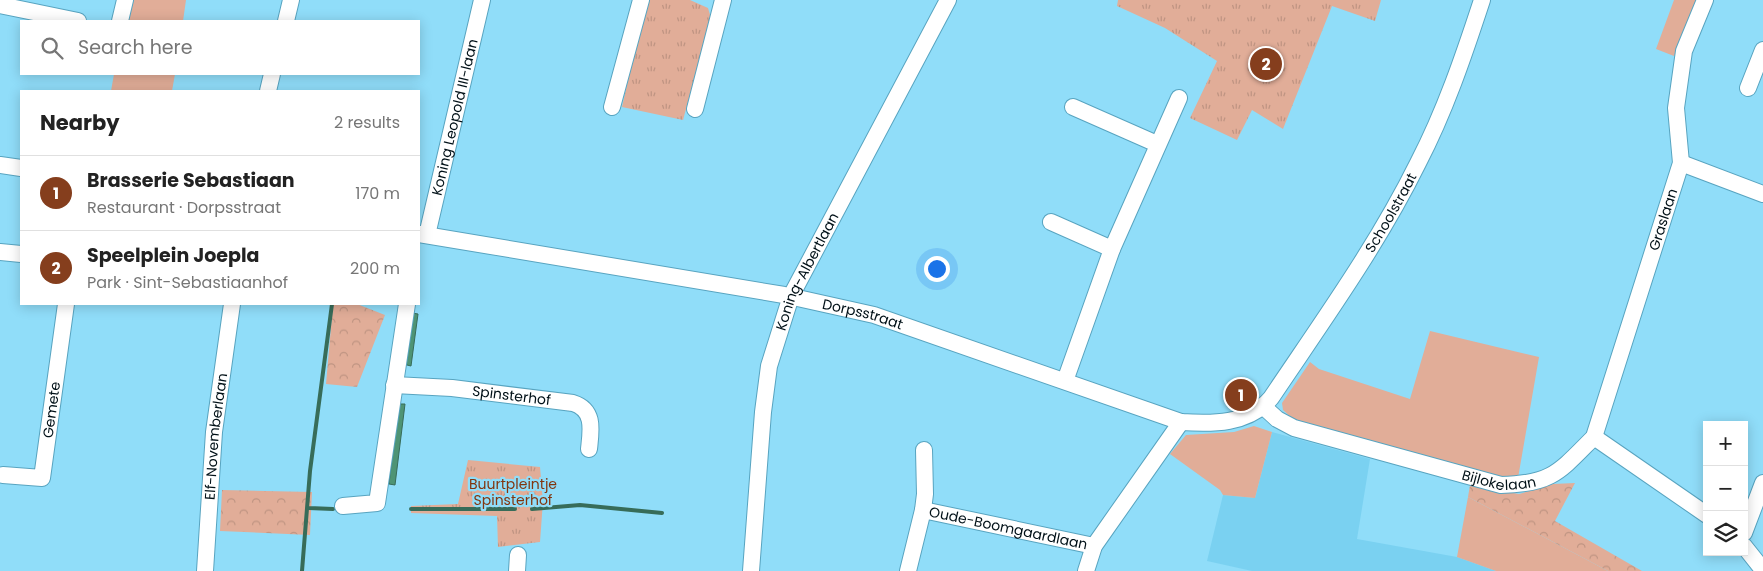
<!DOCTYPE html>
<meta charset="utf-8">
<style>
body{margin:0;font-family:Poppins,sans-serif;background:#f6f6f6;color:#222}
.controls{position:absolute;right:15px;bottom:15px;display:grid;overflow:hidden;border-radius:0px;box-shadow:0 2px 12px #0003}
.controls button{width:45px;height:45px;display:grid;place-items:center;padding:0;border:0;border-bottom:1px solid #e0e0e0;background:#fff;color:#222;font:25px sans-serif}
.you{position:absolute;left:936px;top:268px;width:18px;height:18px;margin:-12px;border:4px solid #fff;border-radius:50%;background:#1a73e8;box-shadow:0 0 0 8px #1a73e833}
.badge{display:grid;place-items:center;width:32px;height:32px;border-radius:50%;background:#853e1d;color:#fff;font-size:16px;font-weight:700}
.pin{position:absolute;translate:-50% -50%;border:2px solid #fff;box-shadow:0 1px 5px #0006}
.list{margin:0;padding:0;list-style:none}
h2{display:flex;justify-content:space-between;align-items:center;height:65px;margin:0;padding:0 20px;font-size:21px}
h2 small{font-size:16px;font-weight:400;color:#767676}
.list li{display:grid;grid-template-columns:32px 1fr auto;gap:15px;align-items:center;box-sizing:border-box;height:75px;padding:0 20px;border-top:1px solid #e0e0e0}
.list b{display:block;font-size:19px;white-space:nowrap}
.list p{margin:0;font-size:16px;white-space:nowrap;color:#767676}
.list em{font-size:16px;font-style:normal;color:#767676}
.icon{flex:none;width:28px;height:28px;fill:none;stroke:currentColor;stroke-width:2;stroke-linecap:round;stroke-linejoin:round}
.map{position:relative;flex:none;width:1763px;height:571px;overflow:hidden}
.search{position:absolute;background:#fff;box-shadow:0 2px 12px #0003;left:20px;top:20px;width:400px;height:55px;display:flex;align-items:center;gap:12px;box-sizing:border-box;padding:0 18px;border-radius:0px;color:#767676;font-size:19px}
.panel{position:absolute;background:#fff;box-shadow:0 2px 12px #0003;left:20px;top:90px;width:400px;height:215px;border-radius:0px}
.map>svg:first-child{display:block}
</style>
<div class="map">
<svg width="1763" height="571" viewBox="0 0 1763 571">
<defs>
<pattern id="forest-crowns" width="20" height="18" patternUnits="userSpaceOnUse" patternTransform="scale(1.25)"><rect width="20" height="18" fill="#e1ad98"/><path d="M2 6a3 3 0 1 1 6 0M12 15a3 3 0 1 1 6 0" fill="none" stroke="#bf9482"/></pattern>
<pattern id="park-tufts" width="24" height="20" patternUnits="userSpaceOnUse" patternTransform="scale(1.25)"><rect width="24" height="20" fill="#e1ad98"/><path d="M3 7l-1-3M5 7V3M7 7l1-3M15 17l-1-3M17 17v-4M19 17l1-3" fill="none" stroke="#bf9482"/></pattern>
</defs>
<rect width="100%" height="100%" fill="#90ddf9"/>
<path fill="#7ad1f1" d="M1272 432 1370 459 1357 539 1457 557 1496 571H1252L1207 561 1223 495 1255 498Z"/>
<path fill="#e1ad98" d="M130 0H186L183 21H125Z
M1674 0H1696L1674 56 1656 49Z
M114 74H175L172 91H111Z
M1430 331 1539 357 1518 478 1497 477 1293 419 1283 410 1282 403 1310 362 1319 369 1410 399Z
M1254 426 1272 432 1255 498 1223 495 1220 490 1170 454 1186 435 1234 432Z
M1468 497 1608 571H1496L1457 557Z"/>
<path fill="url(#forest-crowns)" d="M333 304H357L385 315 357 387 326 384Z
M1575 483 1555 521 1642 571H1608L1468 497 1470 485 1519 494 1553 484Z
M222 490 312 492 310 535 220 531Z"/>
<path fill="url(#park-tufts)" d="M646 0H690L708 8 711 18 683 120 622 107Z
M1118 0H1381L1375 21 1332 6 1283 129 1252 110 1237 140 1190 118 1217 61 1165 28 1117 6Z
M468 460 540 467 543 501 540 542 498 547 497 516 411 513V506L458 504Z"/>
<path fill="#4e9475" stroke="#376c59" d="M412 313 418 314 411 366 403 364Z
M398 404H405L395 485 389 484Z"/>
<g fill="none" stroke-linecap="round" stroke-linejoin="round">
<path stroke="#376c59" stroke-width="4" d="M309 508 333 509
M411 509H515
M532 509 580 505 662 513
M302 571 310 471 332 304"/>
<g stroke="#58a4c0" stroke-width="18">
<g id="minor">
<path d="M0 5 78 21"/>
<path d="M120 21 125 0"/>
<path d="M286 21 291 0"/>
<path d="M1748 88 1763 50"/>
<path d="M268 91 272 74"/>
<path d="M612 107 641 0"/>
<path d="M1073 107 1157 144"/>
<path d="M695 109 723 0"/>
<path d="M1681 163 1763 194"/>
<path d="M0 165 21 168"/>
<path d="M1051 222 1112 249"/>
<path id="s1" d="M419 234 784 295 874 315 1181 422C1212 424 1248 425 1271 398 1322 322 1377 246 1418 163 1445 111 1464 55 1482 0"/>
<path id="s2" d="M427 235 482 0"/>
<path d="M0 252 21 254"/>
<path d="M1065 381 1112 249 1179 98"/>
<path id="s3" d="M394 385 452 388 573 403C595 410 591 430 589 449"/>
<path id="s4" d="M1264 407 1277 419 1294 428 1501 485C1552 484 1559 472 1594 437L1681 163 1676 108 1684 51 1705 0"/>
<path d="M1594 437 1707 515"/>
<path id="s5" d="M3 475 42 478 66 304"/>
<path d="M343 506 377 503 407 304"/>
<path d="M923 510 925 494 924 450"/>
<path d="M1744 533 1763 483"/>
<path d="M1744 546 1763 570"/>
<path id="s6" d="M205 571 214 432 232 304"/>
<path d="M517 571 518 555"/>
<path id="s7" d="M751 571 763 412 769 366 791 296 948 0"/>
<path id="s8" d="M908 571 923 510 1094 546"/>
<path d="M1086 571 1094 546 1181 422"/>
</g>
</g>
<use href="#minor" stroke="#fff" stroke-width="16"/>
</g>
<g text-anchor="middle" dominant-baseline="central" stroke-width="4.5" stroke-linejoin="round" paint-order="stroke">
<g font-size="14" fill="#001017" stroke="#90ddf9">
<text stroke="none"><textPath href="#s2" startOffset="121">Koning Leopold III-laan</textPath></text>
<text stroke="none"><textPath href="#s1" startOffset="1105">Schoolstraat</textPath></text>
<text stroke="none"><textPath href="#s4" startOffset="589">Graslaan</textPath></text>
<text stroke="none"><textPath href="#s7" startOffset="308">Koning-Albertlaan</textPath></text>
<text stroke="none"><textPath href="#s1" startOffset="451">Dorpsstraat</textPath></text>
<text stroke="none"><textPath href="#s3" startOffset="118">Spinsterhof</textPath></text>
<text stroke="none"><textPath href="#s5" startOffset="108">Gemete</textPath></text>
<text stroke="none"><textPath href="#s6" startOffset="135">Elf-Novemberlaan</textPath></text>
<text stroke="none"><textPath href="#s4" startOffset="249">Bijlokelaan</textPath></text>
<text stroke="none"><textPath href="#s8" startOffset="150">Oude-Boomgaardlaan</textPath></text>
</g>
<g font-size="14" fill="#82360f" stroke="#90ddf9">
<text x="513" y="484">Buurtpleintje<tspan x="513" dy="16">Spinsterhof</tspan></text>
</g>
</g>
</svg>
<div class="controls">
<button>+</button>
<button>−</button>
<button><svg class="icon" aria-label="layers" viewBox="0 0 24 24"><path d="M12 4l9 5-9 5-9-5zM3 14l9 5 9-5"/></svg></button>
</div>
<div class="you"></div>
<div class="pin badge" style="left:1241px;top:395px">1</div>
<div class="pin badge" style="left:1266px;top:64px">2</div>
<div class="search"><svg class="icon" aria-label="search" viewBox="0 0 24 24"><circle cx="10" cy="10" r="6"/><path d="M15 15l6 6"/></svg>Search here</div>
<section class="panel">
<h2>Nearby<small>2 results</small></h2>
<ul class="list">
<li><span class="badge">1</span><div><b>Brasserie Sebastiaan</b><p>Restaurant · Dorpsstraat</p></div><em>170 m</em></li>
<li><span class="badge">2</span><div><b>Speelplein Joepla</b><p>Park · Sint-Sebastiaanhof</p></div><em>200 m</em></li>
</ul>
</section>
</div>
